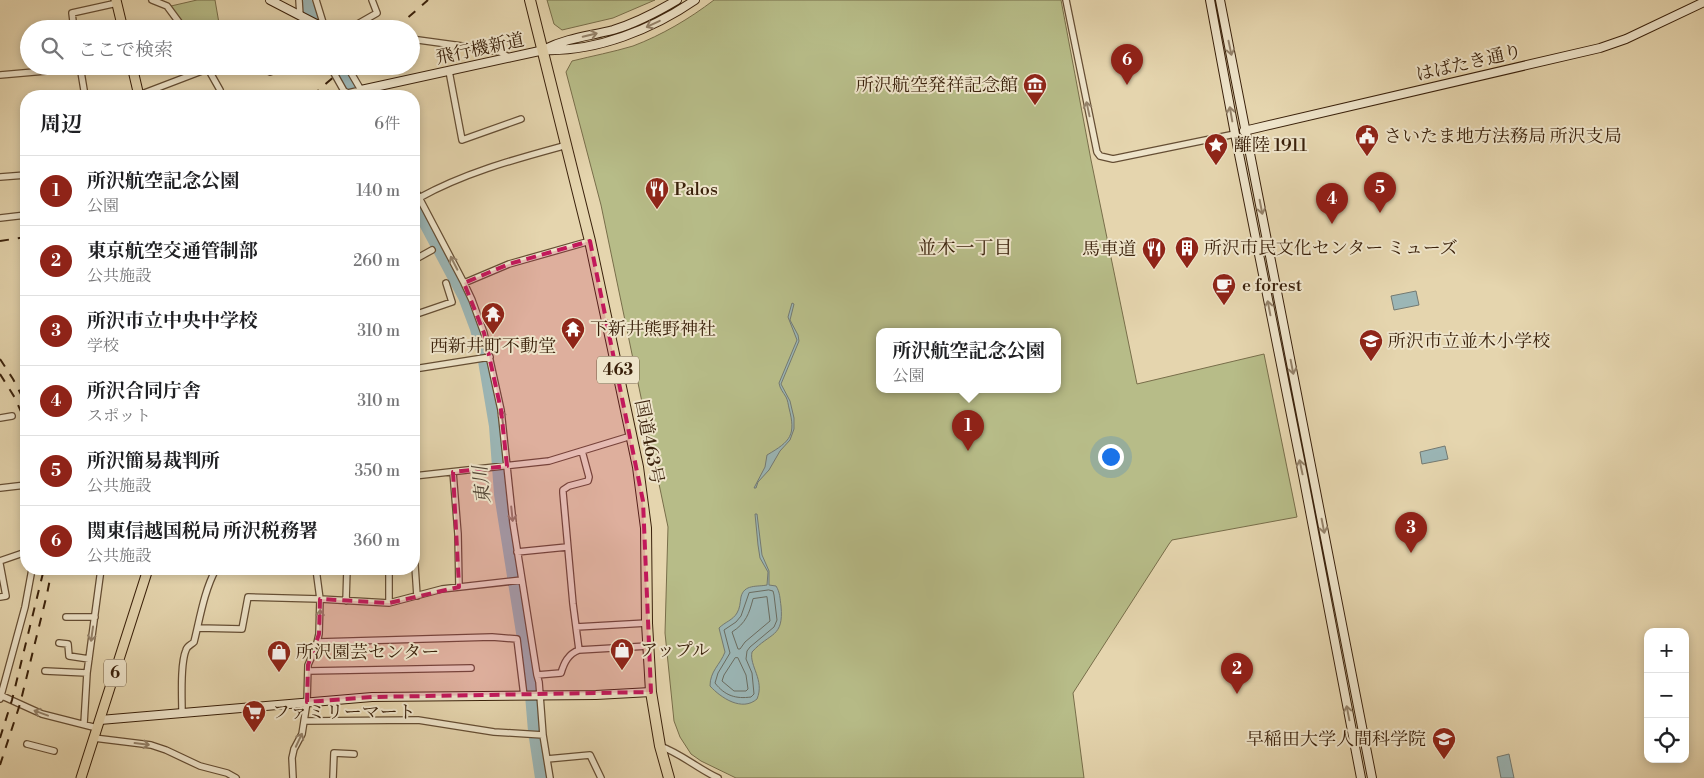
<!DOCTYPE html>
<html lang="ja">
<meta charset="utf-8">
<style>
body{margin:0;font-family:"Libre Bodoni","Noto Serif JP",serif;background:#f6f6f6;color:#202124}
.controls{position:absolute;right:15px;bottom:15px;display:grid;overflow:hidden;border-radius:10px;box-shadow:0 2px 8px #0003}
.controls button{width:45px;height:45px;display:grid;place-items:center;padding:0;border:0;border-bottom:1px solid #e0e0e0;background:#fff;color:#202124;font:25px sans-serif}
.you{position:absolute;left:1110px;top:456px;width:18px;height:18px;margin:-12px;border:4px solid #fff;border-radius:50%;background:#1a73e8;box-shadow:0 0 0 8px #1a73e833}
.badge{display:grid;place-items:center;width:32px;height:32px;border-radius:50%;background:#8f2418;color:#fff;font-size:16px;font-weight:700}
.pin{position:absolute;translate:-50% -41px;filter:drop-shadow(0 1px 2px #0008)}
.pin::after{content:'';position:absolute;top:26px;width:18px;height:15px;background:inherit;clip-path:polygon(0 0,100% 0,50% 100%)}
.popup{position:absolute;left:876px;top:328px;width:185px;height:65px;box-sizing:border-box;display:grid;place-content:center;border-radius:10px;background:#fff;filter:drop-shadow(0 1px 4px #0005);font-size:16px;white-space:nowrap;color:#757577}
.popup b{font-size:19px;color:#202124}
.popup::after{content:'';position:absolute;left:50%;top:100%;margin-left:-10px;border:10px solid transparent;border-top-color:#fff}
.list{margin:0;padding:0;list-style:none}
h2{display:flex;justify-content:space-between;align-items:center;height:65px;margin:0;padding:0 20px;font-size:21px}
h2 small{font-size:16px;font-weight:400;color:#757577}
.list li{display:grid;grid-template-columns:32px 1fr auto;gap:15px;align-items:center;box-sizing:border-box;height:70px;padding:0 20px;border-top:1px solid #e0e0e0}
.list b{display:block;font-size:19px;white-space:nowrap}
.list p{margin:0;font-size:16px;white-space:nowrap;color:#757577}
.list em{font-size:16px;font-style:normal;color:#757577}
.icon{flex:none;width:28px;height:28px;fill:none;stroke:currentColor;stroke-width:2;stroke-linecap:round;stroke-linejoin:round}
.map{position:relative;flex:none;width:1704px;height:778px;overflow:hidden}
.search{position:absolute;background:#fff;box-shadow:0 2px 8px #0003;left:20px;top:20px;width:400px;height:55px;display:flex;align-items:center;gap:12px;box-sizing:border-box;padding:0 18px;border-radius:28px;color:#757577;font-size:19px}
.panel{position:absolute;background:#fff;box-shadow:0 2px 8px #0003;left:20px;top:90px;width:400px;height:485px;border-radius:20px}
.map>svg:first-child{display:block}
</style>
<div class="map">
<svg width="1704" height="778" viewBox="0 0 1704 778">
<rect width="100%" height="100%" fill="#e5d5ae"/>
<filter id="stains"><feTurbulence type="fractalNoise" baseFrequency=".004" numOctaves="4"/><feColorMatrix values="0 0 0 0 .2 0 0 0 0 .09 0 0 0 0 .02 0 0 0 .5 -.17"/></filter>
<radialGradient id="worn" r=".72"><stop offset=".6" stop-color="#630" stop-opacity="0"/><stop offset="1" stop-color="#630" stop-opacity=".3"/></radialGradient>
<path fill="#b7bc88" stroke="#786e4a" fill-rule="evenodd" d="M197 0H215L220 29H187L171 6Z
M547 0H655L613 18 562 30 554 24Z
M714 0H1061L1091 160 1137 384 1264 354 1297 517 1172 540 1169 544 1073 693 1084 778H736L701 761 691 754 680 737 674 721 665 633 668 527 601 205 566 72 572 61C592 56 613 52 633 46 662 35 689 19 714 0ZM879 332H1057V390H879Z"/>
<path fill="#9bb6b6" stroke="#747a72" d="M1416 291 1419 305 1394 310 1391 296Z
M792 303 794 304 790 320 798 335 799 341 781 384 790 401 794 418V429L790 440 780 451 769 470 758 482 756 488H754L765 467 767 455C791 441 796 435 789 408 788 404 788 401 786 397 783 392 780 389 779 383L797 340 788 317Z
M1445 446 1448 459 1422 464 1420 452Z
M755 514H757L762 555 769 571V585L776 586C780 592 780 599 781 606 784 638 770 632 752 652 749 666 765 680 757 699 742 712 721 698 710 686 710 671 720 665 725 652L719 628C725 622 733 620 737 613 740 608 740 603 741 597 744 584 757 587 767 585L768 572 760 558 758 545Z
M1509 754 1514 778H1501L1497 757Z"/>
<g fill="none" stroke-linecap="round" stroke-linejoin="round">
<path stroke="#6a6c60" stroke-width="1" d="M769 590 773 591 774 595 777 620 774 627 750 647 747 651 746 659 752 673 754 694 751 697C736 699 725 696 715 683L718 673 730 653 724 630 736 622 741 616 749 593Z
M767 597 770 621 745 642 740 649H738L732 632C746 623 749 614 753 599Z
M738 658 746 675 748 689 746 691H734L722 681 724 675 735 658Z"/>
<path stroke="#9bb6b6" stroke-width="12" d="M305 0 318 29
M338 66 355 96
M414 203 464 297 476 329 483 355 495 426 500 494 530 683 534 731 541 778"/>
<g stroke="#654e34" stroke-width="8">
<path id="street" d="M152 0 167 6 184 29
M299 0 300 16
M316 0 325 29
M1066 0 1097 152 1100 156 1113 159 1235 134
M74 29 72 13 117 3
M167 29 181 24
M303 29 308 27 311 22
M349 29 377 13 372 0
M411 39 484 49 500 52 510 58
M80 66 85 96
M252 66 253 70
M268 66 270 72
M330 66 344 91 348 93 361 90
M347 66 361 90 363 96
M207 67 220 90 222 96
M449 71 462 140 521 119
M352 74 361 66
M0 75 80 68
M139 95 215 66
M0 177 26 175
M414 188 464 283 472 300 484 333 501 410 513 523 537 675 539 682 543 735 550 778
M419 198C466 172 516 159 567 145
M0 218 26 215
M414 260 432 250
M464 283 509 264 590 241
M414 315 452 302 446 283
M414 369 490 357
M0 418 12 416
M453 472 458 534 459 587
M414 476 549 461 631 436
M0 488 26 485
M414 551 417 596
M517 552 567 547
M0 561 26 552
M0 564 6 596 0 597
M346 601 347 569
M389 603V569
M66 617H95
M576 627 647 623
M198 628 242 629 248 597 320 599 389 603 442 589 522 580
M318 642 492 637 517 639 524 696
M59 643 68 644 69 656 89 659
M579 650 573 604 563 493V490L569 486 588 481 589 477 582 451
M45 671 87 673
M308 671 471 668
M537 675 561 673C564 663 568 654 579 650L648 646
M0 695 42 714 97 728
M0 699 25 607 32 569
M182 713C182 697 180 664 186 650 187 646 191 645 194 642 200 618 204 591 216 569
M304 721 418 720 494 732 543 735
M84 724 87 673 101 569
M94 738 151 745 166 750 200 766 227 773 236 778
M27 744 54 751
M660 746C682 754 698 769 718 778
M547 759 590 755 601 778
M293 778 292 758 294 749 302 734 307 702 308 665 316 647 319 634 320 599 316 569
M333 778 334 753 354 754"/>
</g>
<g stroke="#3a210b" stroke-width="10">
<path id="secondary" d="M270 0 324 28
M1210 0 1235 134 1303 475 1361 778
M1220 0 1372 778
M545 49C567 38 590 36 613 30 636 23 657 12 677 0
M361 90 544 50C596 52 653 29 695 0
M1244 131 1600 48 1626 39 1704 2
M100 720 372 697 596 695 651 692"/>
</g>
<g stroke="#3a210b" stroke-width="11">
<path id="primary" d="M116 0 123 29
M132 66 139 96
M81 778 148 569"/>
</g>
<g stroke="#3a210b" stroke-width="12">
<path id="highway" d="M530 0 590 241 638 467 646 528 647 623 651 692 660 746 669 778"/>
</g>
<use href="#street" stroke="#eee4ca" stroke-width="5.5"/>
<use href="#secondary" stroke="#eee4ca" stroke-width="8"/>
<use href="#primary" stroke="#e5d5ae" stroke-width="9"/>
<use href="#highway" stroke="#e5d5ae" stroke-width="10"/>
<path stroke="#3a210b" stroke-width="2" stroke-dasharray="9 9" stroke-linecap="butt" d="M395 29 428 0
M312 96 346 66
M0 241 26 237
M0 359 13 379 26 404
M0 374 15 398 26 423
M0 738 12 700 44 569
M0 765 20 704 47 594 52 569"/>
</g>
<defs><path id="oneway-shaft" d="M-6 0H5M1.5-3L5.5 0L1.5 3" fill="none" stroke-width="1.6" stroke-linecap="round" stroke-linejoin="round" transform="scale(1.25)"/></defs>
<g stroke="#94826a">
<use href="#oneway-shaft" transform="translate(653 24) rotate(155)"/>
<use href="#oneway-shaft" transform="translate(590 35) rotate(-13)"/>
<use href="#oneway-shaft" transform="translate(1230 48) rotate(78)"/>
<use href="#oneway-shaft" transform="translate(1088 109) rotate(-102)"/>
<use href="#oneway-shaft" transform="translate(1231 114) rotate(-100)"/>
<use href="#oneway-shaft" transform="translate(1261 207) rotate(79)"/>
<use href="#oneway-shaft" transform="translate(454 263) rotate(-117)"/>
<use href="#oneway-shaft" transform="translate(1269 308) rotate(-101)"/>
<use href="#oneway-shaft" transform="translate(1292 367) rotate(79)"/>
<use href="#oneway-shaft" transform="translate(502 417) rotate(-98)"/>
<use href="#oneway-shaft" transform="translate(1301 467) rotate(-102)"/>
<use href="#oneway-shaft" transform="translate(512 514) rotate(84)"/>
<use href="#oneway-shaft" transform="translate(1323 526) rotate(79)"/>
<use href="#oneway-shaft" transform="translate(320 617) rotate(-89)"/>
<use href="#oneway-shaft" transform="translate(92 634) rotate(98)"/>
<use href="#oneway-shaft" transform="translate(41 713) rotate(-160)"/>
<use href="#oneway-shaft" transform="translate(1348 713) rotate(-101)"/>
<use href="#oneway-shaft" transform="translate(299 740) rotate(-65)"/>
<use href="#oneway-shaft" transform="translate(142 744) rotate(7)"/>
</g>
<path fill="#c2185b" fill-opacity="0.2" stroke="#c2185b" stroke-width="4" stroke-dasharray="10 6" stroke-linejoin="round" d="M590 241 643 501 651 692 372 697 307 702 308 665 319 634 320 599 389 603 459 587 453 472 507 466 501 410 484 333 464 283 509 264Z"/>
<defs>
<g id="museum-pin" transform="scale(1.25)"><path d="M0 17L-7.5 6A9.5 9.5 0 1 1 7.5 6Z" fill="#8f2418" stroke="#eee4ca"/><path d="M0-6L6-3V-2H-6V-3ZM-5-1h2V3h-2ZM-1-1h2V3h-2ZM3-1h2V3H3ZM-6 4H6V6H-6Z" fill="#fff"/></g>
<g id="civic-pin" transform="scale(1.25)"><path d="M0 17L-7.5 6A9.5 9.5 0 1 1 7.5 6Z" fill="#8f2418" stroke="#eee4ca"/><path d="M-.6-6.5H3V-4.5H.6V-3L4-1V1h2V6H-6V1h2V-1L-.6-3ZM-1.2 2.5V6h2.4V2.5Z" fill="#fff"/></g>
<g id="sight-pin" transform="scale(1.25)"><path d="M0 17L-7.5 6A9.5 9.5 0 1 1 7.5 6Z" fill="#8f2418" stroke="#eee4ca"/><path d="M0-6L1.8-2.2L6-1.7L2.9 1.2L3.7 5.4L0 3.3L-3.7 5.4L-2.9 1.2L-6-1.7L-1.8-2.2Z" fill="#fff"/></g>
<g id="restaurant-pin" transform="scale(1.25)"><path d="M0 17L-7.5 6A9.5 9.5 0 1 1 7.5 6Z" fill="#8f2418" stroke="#eee4ca"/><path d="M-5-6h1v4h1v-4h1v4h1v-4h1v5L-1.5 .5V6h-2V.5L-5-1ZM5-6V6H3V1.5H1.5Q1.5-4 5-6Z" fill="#fff"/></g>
<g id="building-pin" transform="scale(1.25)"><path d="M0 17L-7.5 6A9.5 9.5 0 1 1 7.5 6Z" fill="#8f2418" stroke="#eee4ca"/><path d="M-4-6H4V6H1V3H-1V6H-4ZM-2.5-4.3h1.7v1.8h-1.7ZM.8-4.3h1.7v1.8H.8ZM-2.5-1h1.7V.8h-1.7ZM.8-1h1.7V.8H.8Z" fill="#fff"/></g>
<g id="cafe-pin" transform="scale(1.25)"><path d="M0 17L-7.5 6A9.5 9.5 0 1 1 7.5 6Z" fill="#8f2418" stroke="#eee4ca"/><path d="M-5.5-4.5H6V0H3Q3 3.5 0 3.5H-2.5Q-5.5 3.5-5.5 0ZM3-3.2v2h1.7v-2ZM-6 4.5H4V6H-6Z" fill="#fff"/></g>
<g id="temple-pin" transform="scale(1.25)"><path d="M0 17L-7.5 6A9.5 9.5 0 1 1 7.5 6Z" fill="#8f2418" stroke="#eee4ca"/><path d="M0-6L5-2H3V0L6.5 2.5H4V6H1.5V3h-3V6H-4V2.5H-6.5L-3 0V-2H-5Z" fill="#fff"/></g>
<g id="school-pin" transform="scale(1.25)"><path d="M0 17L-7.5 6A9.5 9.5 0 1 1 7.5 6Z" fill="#8f2418" stroke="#eee4ca"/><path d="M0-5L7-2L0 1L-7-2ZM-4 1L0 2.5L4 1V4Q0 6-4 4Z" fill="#fff"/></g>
<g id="shop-pin" transform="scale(1.25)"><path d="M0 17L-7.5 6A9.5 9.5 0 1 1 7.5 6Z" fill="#8f2418" stroke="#eee4ca"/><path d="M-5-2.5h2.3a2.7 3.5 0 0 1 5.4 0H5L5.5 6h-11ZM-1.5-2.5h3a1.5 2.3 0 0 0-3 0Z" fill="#fff"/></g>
<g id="supermarket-pin" transform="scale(1.25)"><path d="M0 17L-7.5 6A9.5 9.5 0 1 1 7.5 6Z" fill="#8f2418" stroke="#eee4ca"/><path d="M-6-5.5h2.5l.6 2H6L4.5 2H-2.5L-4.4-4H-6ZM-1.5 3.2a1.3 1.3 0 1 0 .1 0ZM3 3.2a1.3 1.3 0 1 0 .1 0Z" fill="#fff"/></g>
<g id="university-pin" transform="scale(1.25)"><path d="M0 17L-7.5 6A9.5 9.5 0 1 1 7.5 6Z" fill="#8f2418" stroke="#eee4ca"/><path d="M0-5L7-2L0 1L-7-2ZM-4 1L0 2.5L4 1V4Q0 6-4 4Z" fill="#fff"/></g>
</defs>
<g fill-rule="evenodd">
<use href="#museum-pin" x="1035" y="85"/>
<use href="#civic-pin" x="1367" y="136"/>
<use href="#sight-pin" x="1216" y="145"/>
<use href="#restaurant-pin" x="657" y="189"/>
<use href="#building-pin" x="1187" y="248"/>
<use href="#restaurant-pin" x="1154" y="249"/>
<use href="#cafe-pin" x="1224" y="285"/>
<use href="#temple-pin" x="493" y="314"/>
<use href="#temple-pin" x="573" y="329"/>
<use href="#school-pin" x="1371" y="341"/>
<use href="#shop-pin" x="622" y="650"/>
<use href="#shop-pin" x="279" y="652"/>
<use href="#supermarket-pin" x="254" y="712"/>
<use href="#university-pin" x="1444" y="739"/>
</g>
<g text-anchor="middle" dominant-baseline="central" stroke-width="4" stroke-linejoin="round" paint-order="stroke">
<g fill="#eee4ca" stroke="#705c44" stroke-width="1">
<rect x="597" y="356.5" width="42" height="27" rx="4"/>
<rect x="104" y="659.5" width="22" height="27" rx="4"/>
</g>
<g font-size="16" font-weight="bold" fill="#3a210b">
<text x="618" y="370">463</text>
<text x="115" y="673">6</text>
</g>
<g font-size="18" fill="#3a210b" stroke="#eee4ca">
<text transform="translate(480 49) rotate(-12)">飛行機新道</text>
<text transform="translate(1469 63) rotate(-13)">はばたき通り</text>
<text transform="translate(649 442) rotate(79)">国道463号</text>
</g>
<g font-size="18" fill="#3a210b" stroke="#eee4ca" text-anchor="start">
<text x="1018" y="85" text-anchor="end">所沢航空発祥記念館</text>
<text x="1384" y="136">さいたま地方法務局 所沢支局</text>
<text x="1234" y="145">離陸 1911</text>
<text x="674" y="189">Palos</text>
<text x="1204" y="248">所沢市民文化センター ミューズ</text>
<text x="1136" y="249" text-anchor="end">馬車道</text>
<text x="1242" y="285">e forest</text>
<text x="590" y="329">下新井熊野神社</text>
<text x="1388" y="341">所沢市立並木小学校</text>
<text x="493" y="346" text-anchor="middle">西新井町不動堂</text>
<text x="640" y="650">アップル</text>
<text x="296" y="652">所沢園芸センター</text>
<text x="272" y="712">ファミリーマート</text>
<text x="1426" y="739" text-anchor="end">早稲田大学人間科学院</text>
</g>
<g font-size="19" fill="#3a210b" stroke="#eee4ca">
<text x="965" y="248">並木一丁目</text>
</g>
<g font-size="19" font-style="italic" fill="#524636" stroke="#eee4ca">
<text transform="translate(482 485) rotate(-96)">東川</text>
</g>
</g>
<rect width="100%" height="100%" filter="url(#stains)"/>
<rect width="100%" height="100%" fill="url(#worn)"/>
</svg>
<div class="controls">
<button>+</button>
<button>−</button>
<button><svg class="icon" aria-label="locate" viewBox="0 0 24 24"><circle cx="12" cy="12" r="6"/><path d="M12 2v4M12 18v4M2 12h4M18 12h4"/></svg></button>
</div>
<div class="you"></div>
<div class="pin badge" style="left:968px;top:451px">1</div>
<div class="popup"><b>所沢航空記念公園</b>公園</div>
<div class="pin badge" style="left:1237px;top:694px">2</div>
<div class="pin badge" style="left:1411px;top:553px">3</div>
<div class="pin badge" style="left:1332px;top:224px">4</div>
<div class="pin badge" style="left:1380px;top:213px">5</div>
<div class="pin badge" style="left:1127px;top:85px">6</div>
<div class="search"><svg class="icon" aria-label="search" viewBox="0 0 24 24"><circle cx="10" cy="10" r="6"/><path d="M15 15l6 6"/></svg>ここで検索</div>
<section class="panel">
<h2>周辺<small>6件</small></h2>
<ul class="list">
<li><span class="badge">1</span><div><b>所沢航空記念公園</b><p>公園</p></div><em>140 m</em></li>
<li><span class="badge">2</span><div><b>東京航空交通管制部</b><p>公共施設</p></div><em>260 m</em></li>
<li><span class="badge">3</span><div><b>所沢市立中央中学校</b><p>学校</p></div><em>310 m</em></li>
<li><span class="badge">4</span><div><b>所沢合同庁舎</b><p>スポット</p></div><em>310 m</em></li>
<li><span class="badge">5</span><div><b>所沢簡易裁判所</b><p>公共施設</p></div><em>350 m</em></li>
<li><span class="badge">6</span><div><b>関東信越国税局 所沢税務署</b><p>公共施設</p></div><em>360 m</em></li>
</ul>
</section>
</div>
